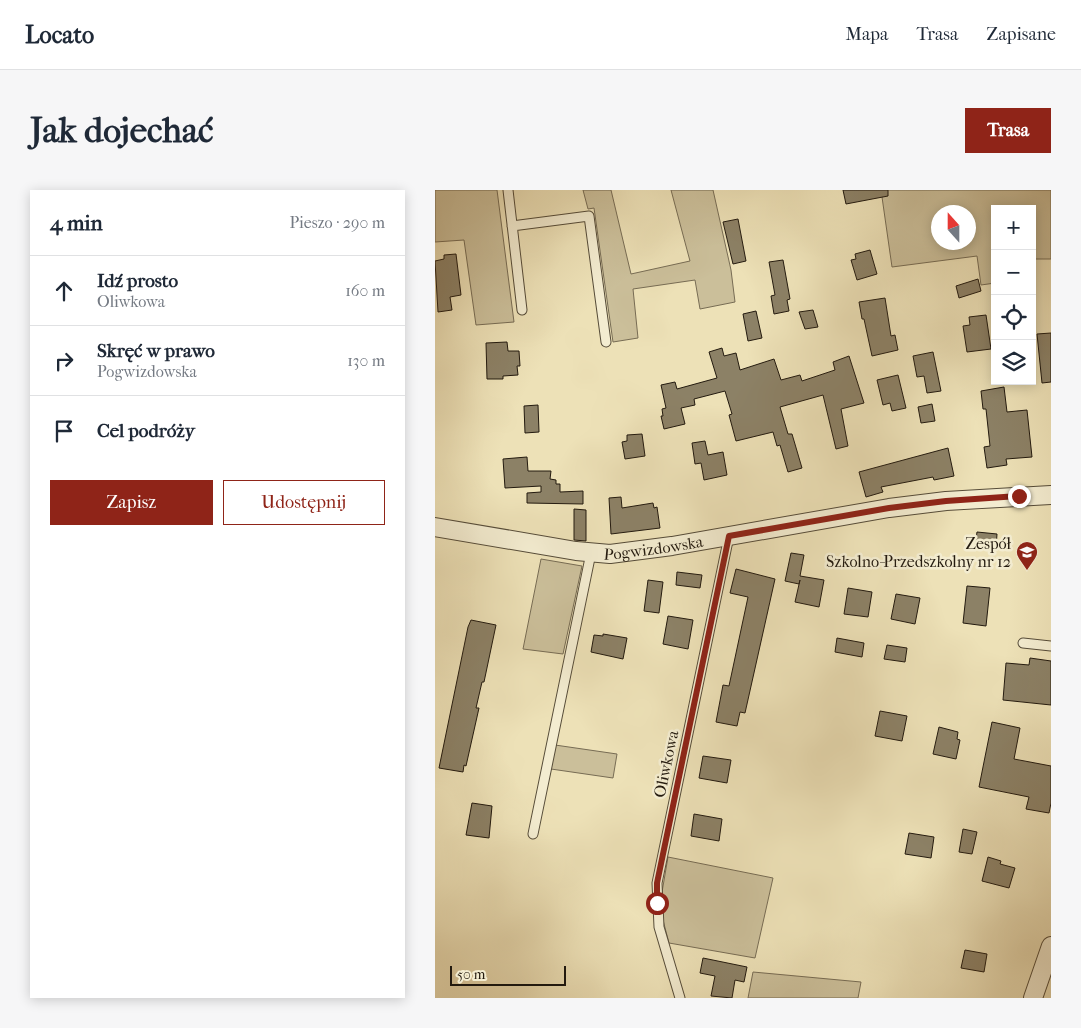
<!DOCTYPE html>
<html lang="pl">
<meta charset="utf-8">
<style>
body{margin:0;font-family:"IM FELL French Canon",serif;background:#f6f6f7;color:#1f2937}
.controls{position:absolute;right:15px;top:15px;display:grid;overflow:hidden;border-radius:0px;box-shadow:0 2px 12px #0003}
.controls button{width:45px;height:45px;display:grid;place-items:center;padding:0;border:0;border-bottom:1px solid #e0e1e3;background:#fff;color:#1f2937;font:25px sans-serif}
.compass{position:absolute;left:496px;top:15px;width:45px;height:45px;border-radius:50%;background:#fff;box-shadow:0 2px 12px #0003;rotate:339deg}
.scale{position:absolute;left:15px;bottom:12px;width:116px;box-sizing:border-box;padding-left:5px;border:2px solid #231a0f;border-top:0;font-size:14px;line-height:18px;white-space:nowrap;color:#231a0f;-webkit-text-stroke:4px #f3ecd0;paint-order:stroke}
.stop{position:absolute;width:15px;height:15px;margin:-11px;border:4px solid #8f2418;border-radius:50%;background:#fff}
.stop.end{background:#8f2418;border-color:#fff;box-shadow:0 1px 5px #0008}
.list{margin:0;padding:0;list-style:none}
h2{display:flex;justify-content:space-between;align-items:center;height:65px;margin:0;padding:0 20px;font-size:21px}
h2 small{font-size:16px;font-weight:400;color:#747a83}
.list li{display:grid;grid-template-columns:32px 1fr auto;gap:15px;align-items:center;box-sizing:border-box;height:70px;padding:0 20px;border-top:1px solid #e0e1e3}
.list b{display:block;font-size:19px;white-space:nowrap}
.list p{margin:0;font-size:16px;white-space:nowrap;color:#747a83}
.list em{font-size:16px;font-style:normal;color:#747a83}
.actions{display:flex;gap:10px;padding:15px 20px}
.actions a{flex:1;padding:11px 0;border:1px solid #8f2418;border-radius:0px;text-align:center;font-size:18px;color:#8f2418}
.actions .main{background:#8f2418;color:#fff}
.icon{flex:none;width:28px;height:28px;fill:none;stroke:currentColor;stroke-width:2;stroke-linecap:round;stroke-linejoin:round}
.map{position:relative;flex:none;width:616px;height:808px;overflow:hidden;border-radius:0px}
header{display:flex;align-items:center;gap:30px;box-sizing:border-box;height:70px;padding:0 25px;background:#fff;border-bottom:1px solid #e0e1e3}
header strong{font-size:24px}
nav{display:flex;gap:28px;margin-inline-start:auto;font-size:18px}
.intro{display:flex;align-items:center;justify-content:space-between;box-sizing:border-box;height:120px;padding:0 30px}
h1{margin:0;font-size:35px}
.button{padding:12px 22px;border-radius:0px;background:#8f2418;color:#fff;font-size:18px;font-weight:700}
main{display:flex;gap:30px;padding:0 30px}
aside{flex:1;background:#fff;border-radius:0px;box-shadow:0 2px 12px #0003}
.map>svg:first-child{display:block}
</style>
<header>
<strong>Locato</strong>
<nav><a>Mapa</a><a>Trasa</a><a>Zapisane</a></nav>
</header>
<div class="intro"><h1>Jak dojechać</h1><a class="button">Trasa</a></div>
<main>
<aside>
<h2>4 min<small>Pieszo · 290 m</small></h2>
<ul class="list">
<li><svg class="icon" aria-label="ahead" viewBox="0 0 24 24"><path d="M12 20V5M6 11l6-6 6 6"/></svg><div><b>Idź prosto</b><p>Oliwkowa</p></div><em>160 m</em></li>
<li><svg class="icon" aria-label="right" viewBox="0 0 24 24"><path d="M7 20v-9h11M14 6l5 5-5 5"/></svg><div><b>Skręć w prawo</b><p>Pogwizdowska</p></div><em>130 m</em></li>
<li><svg class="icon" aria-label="arrive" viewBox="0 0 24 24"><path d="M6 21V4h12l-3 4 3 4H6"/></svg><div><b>Cel podróży</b></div></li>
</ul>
<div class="actions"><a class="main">Zapisz</a><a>Udostępnij</a></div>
</aside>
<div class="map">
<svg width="616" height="808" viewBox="0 0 616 808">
<rect width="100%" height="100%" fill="#ede1b7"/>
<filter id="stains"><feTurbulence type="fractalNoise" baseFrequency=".004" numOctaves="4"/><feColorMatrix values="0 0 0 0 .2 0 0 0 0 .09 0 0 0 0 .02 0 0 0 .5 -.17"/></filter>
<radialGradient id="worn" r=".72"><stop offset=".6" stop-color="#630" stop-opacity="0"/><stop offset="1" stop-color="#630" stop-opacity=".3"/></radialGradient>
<path fill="#cbbf9a" stroke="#776c54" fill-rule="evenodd" d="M0 0H62L79 132 41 135 29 50 0 52Z
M148 0H176L196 84 255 71 236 0H278L296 80 300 112 265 119 260 90 198 99 203 148 178 152 159 18 153 19Z
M446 0H616V69H597V19H560V93L546 95 542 66 457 77ZM503 22H534V52H503Z
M106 369 147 376 128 464 88 459Z
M120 555 182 564 178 588 116 579Z
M233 667 338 688 320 768 234 753 228 730 226 708Z
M318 782 426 792 423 808H313Z"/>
<path fill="#8c8166" stroke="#231a0f" d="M408 0H453V6L411 14Z
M303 29 311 71 298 74 288 32Z
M435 60 442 84 422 90 416 70 421 69 420 64Z
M21 64 26 105 15 107 17 120 3 122 0 71 9 69V65Z
M348 70 355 109 352 110 354 121 339 124 336 106 340 105 334 72Z
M543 89 546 101 524 108 521 96Z
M450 108 456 146 460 145 463 160 437 166 429 129H427L424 112Z
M378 120 383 137 370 139 364 122Z
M321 121 327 148 313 151 308 124Z
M551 125 556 159 532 162 528 136 535 135 534 127Z
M616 143V192L607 193 602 144Z
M72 152 73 161H84L85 176H82L83 185 68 186V189H52L51 153Z
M287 158 289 166 301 163 305 180 339 169 346 190 365 185 367 191 400 180 398 172 414 166 429 213 406 219 413 256 401 259 388 205 345 217 353 244H357L367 278 353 282 345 255 342 256 338 242 301 251 294 225 297 224 290 201 259 209 260 215 246 218 250 234 229 239 226 226H228L227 219 231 218 226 195 240 192 242 199 282 188 274 162Z
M498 162 506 201 492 203 489 186 482 187 478 166Z
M463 185 471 218 457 221 455 213 448 215 442 190Z
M569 197 572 222 592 220 597 267 571 269 572 275 552 278 549 257 555 256 551 219H548L546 201Z
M497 214 500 231 486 233 483 217Z
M103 215 104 242 90 243 89 216Z
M207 244 210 266 190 269 187 252 192 251V245Z
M270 251 273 265 288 262 292 285 269 290 266 273 260 274 257 253Z
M513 258 519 286 499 290 498 287 446 297 448 302 431 307 424 282Z
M92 267 93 281H116L115 289 121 290V294H125V302L148 301V314L92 313V303L106 302V296L70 298 68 269Z
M186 307 187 318 218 313 219 318 222 317 225 338 176 344 174 308Z
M139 319 151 320V351L139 350Z
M542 342 562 344 561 358 540 356Z
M356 363 369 365 365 386 389 390 384 417 360 412 365 390 364 394 350 391Z
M301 379 340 389 310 523 305 522 302 536 281 532 288 495 294 496 313 407 295 403Z
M242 382 267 385 265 398 241 395Z
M213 390 228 392 224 423 209 421Z
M532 396 555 398 551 436 528 433Z
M413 398 437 402 433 427 409 424Z
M461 404 485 408 480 434 456 429Z
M233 426 258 430 253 459 228 454Z
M36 430 61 435 49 492H47L41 518H44L31 576 29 575 28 582 4 578 33 437Z
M168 444 192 448 188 469 156 462 159 445 168 446Z
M402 448 429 453 427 467 400 462Z
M452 455 472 458 470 472 449 469Z
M595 468 616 471V515L568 510 571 473 594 475Z
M445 521 472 526 467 551 440 546Z
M557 532 585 538 579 569 616 576V613L614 623 591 619 594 607 544 597Z
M504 537 523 542 522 549 525 550 521 569 498 564Z
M268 566 296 570 292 593 264 588Z
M37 613 57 616 54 648 31 645Z
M259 624 287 629 284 651 256 646Z
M528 639 542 642 537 664 524 662Z
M474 643 499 647 496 668 470 664Z
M553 667 566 671 565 674 580 678 574 698 547 691Z
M530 760 552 764 549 782 526 778Z
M268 768 312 777 309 792 300 790 297 808 276 806 280 786 265 783Z"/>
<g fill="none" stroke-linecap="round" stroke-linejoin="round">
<g stroke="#564c39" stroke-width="11">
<path id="service" d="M73 0 87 120
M77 36 154 26 171 152
M588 453 616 456
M98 644 156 363
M245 808 224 737 222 693 294 346"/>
</g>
<g stroke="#564c39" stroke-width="20">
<g id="minor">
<path id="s1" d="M0 337 141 361 175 364 237 356 454 318 511 311 616 305"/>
<path d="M598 808 616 756"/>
</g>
</g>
<use href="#service" stroke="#f3ecd0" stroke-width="9"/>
<use href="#minor" stroke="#f3ecd0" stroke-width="18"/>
</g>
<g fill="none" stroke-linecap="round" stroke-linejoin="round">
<path stroke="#8f2418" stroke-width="6" d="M222 713V693L294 346 454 318 511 311 584 306"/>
</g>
<defs>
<g id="school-pin" transform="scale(1.125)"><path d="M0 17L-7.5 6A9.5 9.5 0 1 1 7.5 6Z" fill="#8f2418" stroke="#f3ecd0"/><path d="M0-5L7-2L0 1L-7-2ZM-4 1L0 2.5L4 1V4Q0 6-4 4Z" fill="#fff"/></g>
</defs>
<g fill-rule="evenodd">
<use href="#school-pin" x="592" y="362"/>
</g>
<g text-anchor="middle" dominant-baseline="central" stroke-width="5" stroke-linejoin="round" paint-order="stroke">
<g font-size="16" fill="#231a0f" stroke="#f3ecd0" text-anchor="end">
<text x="576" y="353">Zespół<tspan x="576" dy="18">Szkolno-Przedszkolny nr 12</tspan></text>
</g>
<g font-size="16" fill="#231a0f" stroke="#f3ecd0">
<text stroke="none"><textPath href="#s1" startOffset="221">Pogwizdowska</textPath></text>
<text transform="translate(231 574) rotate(-78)">Oliwkowa</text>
</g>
</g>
<rect width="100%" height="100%" filter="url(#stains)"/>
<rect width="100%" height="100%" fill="url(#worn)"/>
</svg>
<div class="controls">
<button>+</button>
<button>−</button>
<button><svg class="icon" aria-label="locate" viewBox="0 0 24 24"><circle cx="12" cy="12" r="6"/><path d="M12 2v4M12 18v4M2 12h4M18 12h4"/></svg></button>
<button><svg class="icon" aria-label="layers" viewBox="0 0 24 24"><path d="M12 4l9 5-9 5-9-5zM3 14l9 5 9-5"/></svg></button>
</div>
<svg class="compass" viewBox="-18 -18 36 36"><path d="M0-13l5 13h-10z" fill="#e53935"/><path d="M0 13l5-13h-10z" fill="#747a83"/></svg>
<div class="scale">50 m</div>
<div class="stop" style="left:222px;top:713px"></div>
<div class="stop end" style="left:584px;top:306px"></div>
</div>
</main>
